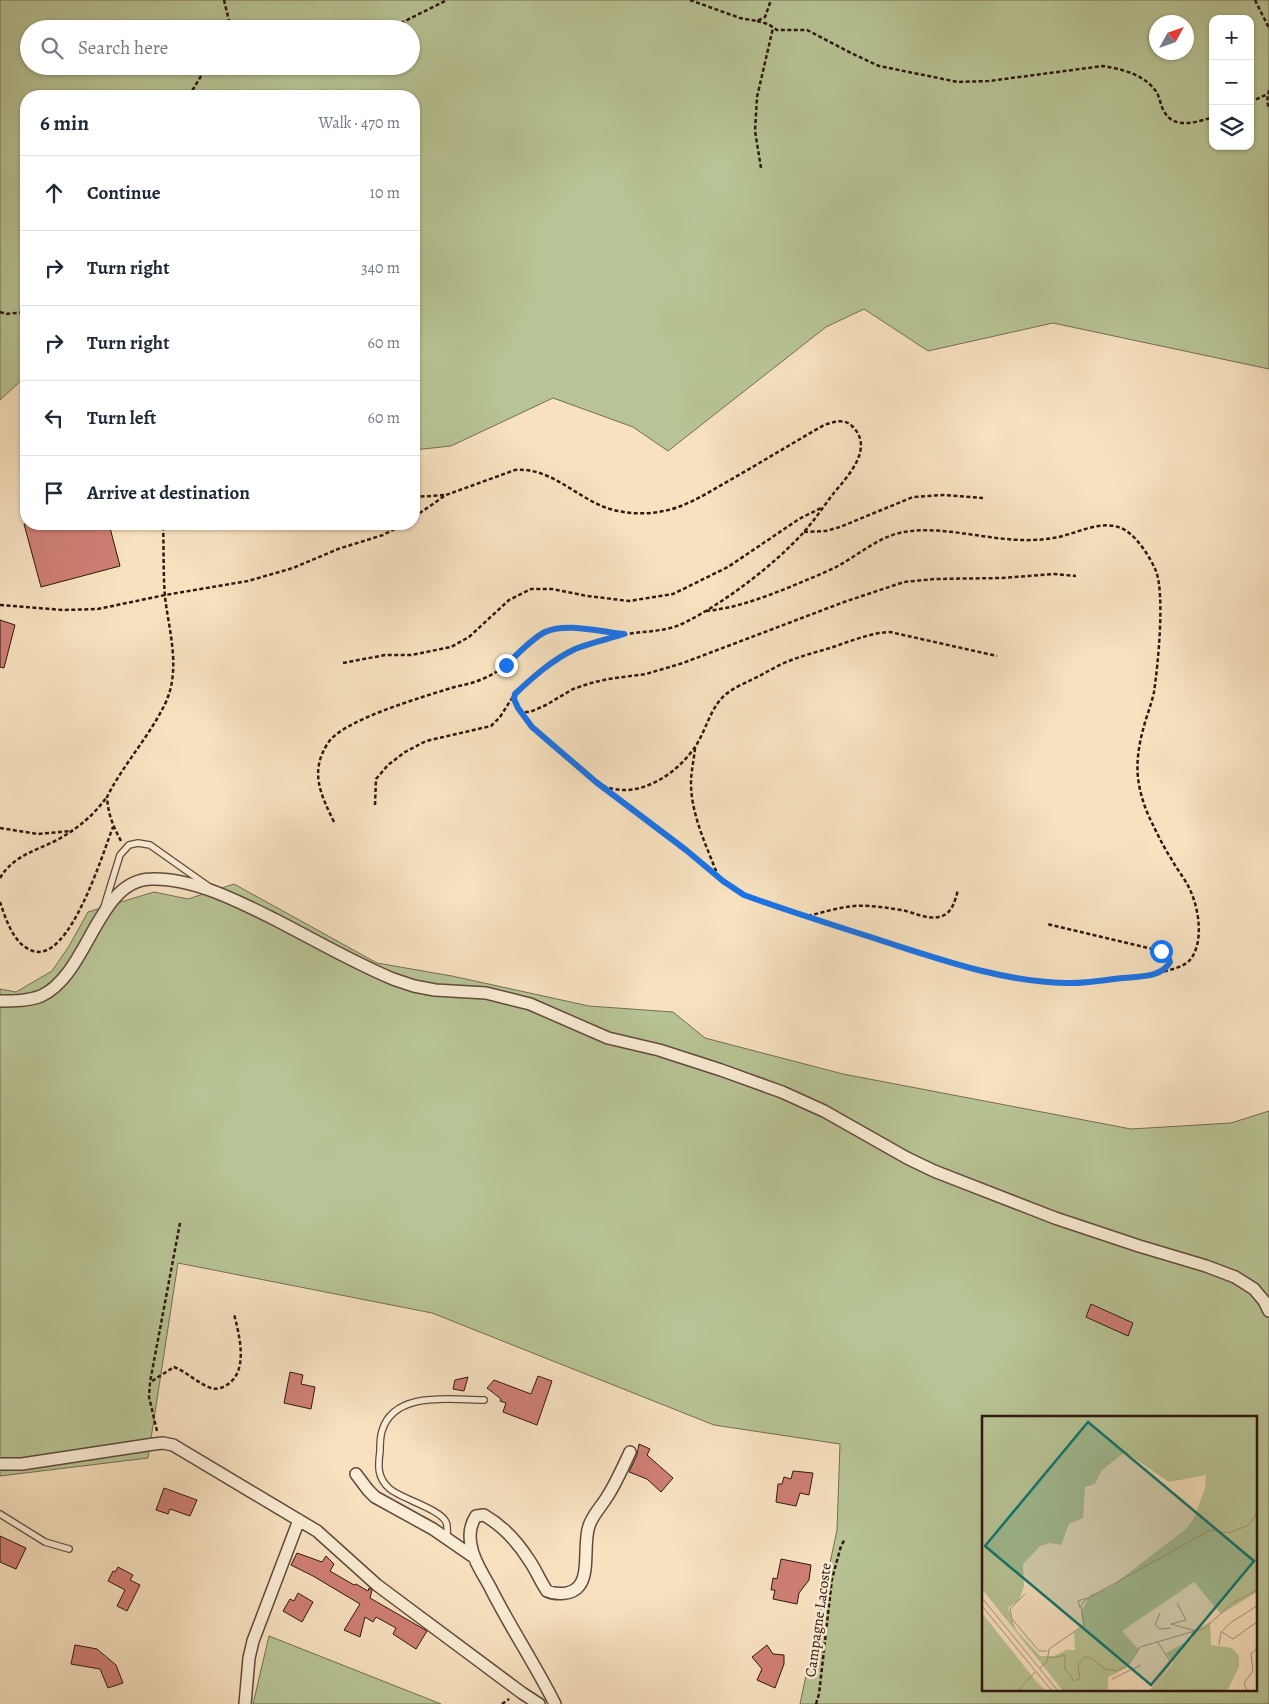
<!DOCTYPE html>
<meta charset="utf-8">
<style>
body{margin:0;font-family:Alegreya,serif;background:#f6f6f7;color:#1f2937}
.controls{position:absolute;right:15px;top:15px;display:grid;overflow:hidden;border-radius:10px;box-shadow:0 1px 4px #0004}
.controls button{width:45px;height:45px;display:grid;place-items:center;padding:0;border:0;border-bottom:1px solid #e0e1e3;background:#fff;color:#1f2937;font:25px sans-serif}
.compass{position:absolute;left:1149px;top:15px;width:45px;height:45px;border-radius:50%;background:#fff;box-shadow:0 1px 4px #0004;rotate:50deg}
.stop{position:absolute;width:15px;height:15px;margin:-11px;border:4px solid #1a73e8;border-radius:50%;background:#fff}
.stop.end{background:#1a73e8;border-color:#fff;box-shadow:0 1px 5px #0008}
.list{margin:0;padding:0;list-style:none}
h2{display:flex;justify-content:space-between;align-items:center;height:65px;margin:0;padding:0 20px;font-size:21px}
h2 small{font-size:16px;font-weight:400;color:#747a83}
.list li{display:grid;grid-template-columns:32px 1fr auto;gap:15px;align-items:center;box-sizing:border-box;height:75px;padding:0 20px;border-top:1px solid #e0e1e3}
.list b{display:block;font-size:19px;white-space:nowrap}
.list em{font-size:16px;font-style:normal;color:#747a83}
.icon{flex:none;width:28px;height:28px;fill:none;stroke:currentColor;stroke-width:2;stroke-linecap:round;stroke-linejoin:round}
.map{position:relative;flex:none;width:1269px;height:1704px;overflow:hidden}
.search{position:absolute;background:#fff;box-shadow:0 1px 4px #0004;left:20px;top:20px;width:400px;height:55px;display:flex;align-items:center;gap:12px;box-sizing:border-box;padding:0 18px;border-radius:28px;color:#747a83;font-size:19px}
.panel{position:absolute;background:#fff;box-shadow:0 1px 4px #0004;left:20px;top:90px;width:400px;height:440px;border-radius:20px}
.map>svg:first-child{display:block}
</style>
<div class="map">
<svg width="1269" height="1704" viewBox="0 0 1269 1704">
<rect width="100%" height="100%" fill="#f7e1bf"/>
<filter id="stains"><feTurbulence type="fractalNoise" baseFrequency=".004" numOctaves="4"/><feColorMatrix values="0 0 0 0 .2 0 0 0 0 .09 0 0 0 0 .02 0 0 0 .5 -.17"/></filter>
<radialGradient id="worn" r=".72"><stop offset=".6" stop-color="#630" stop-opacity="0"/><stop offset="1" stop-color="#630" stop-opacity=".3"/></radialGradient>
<path fill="#b8c495" stroke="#746e52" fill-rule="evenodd" d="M0 0H1269V369L1053 323 928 351 864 309 826 327 668 451 633 427 553 398 451 446 414 450V96H26V376L0 400ZM1213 19H1250V146H1213ZM1156 22H1186V52H1156ZM29 29H411V66H29Z
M234 884 377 963 452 976 589 1006 673 1012 705 1038 843 1074 1131 1129 1231 1123 1269 1111V1704H800L837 1530 840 1444 714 1425 432 1313 178 1263 148 1458 0 1476V989L16 992 52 971 69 946 88 912 154 892 188 899ZM983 1418H1255V1690H983Z
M269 1636 441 1704H253Z"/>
<path fill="#cf7f74" stroke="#2f1810" d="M24 524H109L120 566 41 587Z
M0 620 15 625 4 668 0 667Z
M1091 1304 1133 1323 1128 1336 1086 1317Z
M290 1372 303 1375 301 1384 315 1387 311 1409 284 1403Z
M538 1376 552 1381 537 1425 503 1412 506 1403 500 1401 501 1399 487 1388 494 1380 531 1394Z
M468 1377 464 1391 453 1389 455 1380Z
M639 1444 650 1449 647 1455 673 1478 661 1492 647 1479 629 1472 637 1455Z
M793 1471 813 1473 809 1495 800 1493 796 1506 776 1502 778 1484H782L784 1477 791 1479Z
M164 1488 197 1500 190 1516 170 1509 168 1514 156 1510Z
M0 1536 26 1548 16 1569 0 1562Z
M297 1553 322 1562 326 1556 334 1564 330 1571 354 1585 356 1584 368 1591 369 1588 372 1590 370 1598 427 1631 416 1649 393 1634 396 1628 376 1617 373 1622 365 1617 360 1637 344 1630 360 1604 313 1576 291 1565Z
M781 1559 811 1565 809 1580 799 1593 797 1604 773 1599 775 1590H771L773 1578 777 1579Z
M118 1567 133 1575 130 1580 140 1585 127 1611 117 1606 125 1590 108 1581 113 1571 115 1572Z
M298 1593 313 1602 302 1622 283 1611 290 1599 294 1601Z
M75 1645 97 1649 116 1665 123 1683 108 1688 100 1669 71 1664Z
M767 1645 773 1654 784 1655V1664L775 1688 757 1680 762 1669 752 1657Z"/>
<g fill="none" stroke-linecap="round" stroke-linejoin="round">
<g stroke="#614a3c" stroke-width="8">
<path id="lane" d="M104 907 120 855 129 845 138 843 150 845 208 886
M0 1514 45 1542 69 1549
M447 1537C447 1532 448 1526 446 1522 440 1509 402 1499 390 1489 377 1478 378 1466 380 1451 380 1444 380 1437 382 1431 394 1390 451 1400 484 1400"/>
</g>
<g stroke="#614a3c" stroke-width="14">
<path id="street" d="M0 1001C14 1001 28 1001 41 996 89 974 97 879 152 879 193 878 238 901 274 919 313 939 352 962 393 979L414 986 435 990 486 993 530 1004 608 1038 659 1050 721 1070 782 1092 824 1111 907 1158 934 1171 1055 1218 1139 1246 1206 1266 1235 1277 1254 1289 1264 1301 1269 1311
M0 1464H22L154 1444 163 1443 173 1445 317 1531 377 1585 522 1693 539 1704
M356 1474 368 1490 375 1497 433 1529 475 1558
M245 1704 249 1658 253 1641 299 1520
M555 1704C535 1664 510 1627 490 1587 483 1574 473 1560 471 1545 469 1535 470 1525 476 1516L484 1515C503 1526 517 1541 529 1560 536 1570 540 1581 547 1591 556 1595 572 1595 579 1586 590 1573 583 1542 589 1526 593 1514 601 1507 607 1497 616 1483 623 1467 630 1452"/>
</g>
<path stroke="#2f1810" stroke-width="2.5" stroke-dasharray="4 2.5" stroke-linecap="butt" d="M224 0 230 25 229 29
M690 0 740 18 757 21 765 17 771 0
M1255 0 1269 28
M757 21 768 24 777 30H807L851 53 879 66 958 82 989 81 1103 66C1121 69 1143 74 1155 90 1160 96 1160 105 1164 111 1173 130 1198 122 1213 117
M389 29 447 0
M296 66 298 68 303 66
M1269 90 1267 101 1269 109
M189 96 207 66
M1250 102 1268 94
M761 168 755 131 757 97 773 28
M0 312 6 314 26 312
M414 497 445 495
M414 502 416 507 415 515
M414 517 446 495 515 470C549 467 574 495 604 507 623 514 644 515 664 511 689 506 710 491 732 479 763 461 793 443 824 425 833 422 844 418 852 426 875 448 848 476 833 494 823 507 814 521 803 533 773 566 725 602 686 622 665 633 645 630 623 635 574 645 551 661 515 694 512 713 539 733 552 744 566 756 580 770 595 781 630 805 675 777 695 747 706 731 710 708 725 695 733 688 743 684 751 680 762 675 771 669 782 664 799 656 818 652 836 646 850 641 864 636 879 633L890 632 997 656
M804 532 826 531 840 527 913 497 943 495 983 498
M0 605 63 610 98 609 165 595 248 581 293 568 338 549 383 535 404 524
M706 611C736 608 762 598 790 587 806 580 822 574 838 566 858 555 880 536 904 532 951 524 1003 547 1053 538 1076 535 1102 517 1125 530 1138 538 1150 557 1156 571 1165 595 1158 665 1154 692 1152 701 1149 710 1146 719 1140 739 1136 758 1138 778 1140 794 1145 809 1152 823 1158 835 1164 848 1172 860 1178 871 1186 880 1191 892 1199 910 1204 943 1190 960 1184 967 1170 970 1161 972
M343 663 385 655H411L451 647 469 637 509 600 531 589H552L587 596 629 601 673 594 728 567 799 519 821 508
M519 709 526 712H530L546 705 573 689 591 683 608 679 646 674 683 663 844 602 904 582 935 579 1001 578 1054 574 1076 576
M695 748C694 760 691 771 691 783 691 815 707 847 718 876
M599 784 686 850 723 881 744 895 927 956 999 975 1035 981 1067 983 1148 975C1159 973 1165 972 1170 962L1167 954 1161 951 1047 924
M375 805 376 779 388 765 405 752 426 741 491 726 500 717 514 695
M334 822C321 795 309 772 328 743 342 720 423 697 451 688 461 685 471 684 480 680 490 676 499 671 506 665 520 653 533 635 551 630 570 624 602 632 622 634
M0 828 38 834 71 831
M121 841C113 826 108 814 107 797 123 765 148 738 164 706 182 671 169 632 165 597 163 573 164 548 163 524
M0 878C13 856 35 851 57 840 77 829 93 816 106 798
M0 902C6 920 14 945 33 951 70 963 103 852 113 827
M808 916C828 911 849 904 870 906 880 907 890 908 901 910 914 912 928 921 942 916 953 912 955 900 958 890
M152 1381 174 1367C187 1372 197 1383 211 1388 216 1390 221 1388 225 1386 250 1373 239 1334 234 1314
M157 1431 149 1397 150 1382 180 1223
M502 1704 509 1699
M816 1704 819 1694 832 1579 841 1546 845 1539"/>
<use href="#lane" stroke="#faecd5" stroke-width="5.5"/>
<use href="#street" stroke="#faecd5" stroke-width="11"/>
</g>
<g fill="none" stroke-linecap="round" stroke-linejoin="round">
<path stroke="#1a73e8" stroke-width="6" d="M506 665C518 654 531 639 545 632 565 622 602 632 624 634 608 639 590 643 575 649 552 660 533 677 515 694L514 699 518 708 532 727 596 782 686 850 723 881 744 895C793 913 843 928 892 944 948 962 1007 982 1066 983 1085 984 1104 980 1123 978 1139 976 1161 978 1170 962L1167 954 1161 951"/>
</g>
<g text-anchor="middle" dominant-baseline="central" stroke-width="5" stroke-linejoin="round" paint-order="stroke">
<g font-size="15" fill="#2f1810" stroke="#faecd5">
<text transform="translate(818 1620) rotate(-82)">Campagne Lacoste</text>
</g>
</g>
<g transform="translate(982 1416)">
<rect width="275" height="275" fill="#f7e1bf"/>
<path d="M0 0H275V176L239 198 212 166 140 215 157 234 144 252 126 261V275H81L0 173ZM143 36 187 66 224 59 223 72 212 102 205 112 127 172 108 179 99 196 101 209 92 217 93 234H84L72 240H58L34 214 26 192 37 184 42 170 41 148 58 130 68 127 79 129 87 108 101 102 103 71 113 68 120 54ZM0 197 54 265 64 275H0ZM228 206 229 229 250 232 257 240V251L245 275H169L191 247 184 237 211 222 209 217Z" fill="#b8c495" fill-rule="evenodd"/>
<path fill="none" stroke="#a79179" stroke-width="1" d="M43 178 28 193 30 203 57 235H65M0 182 76 275M195 187 204 204 189 208 214 215M0 190 70 275M98 192 96 185 105 182M178 197 173 209 178 213 189 212M240 216 251 223 275 206M237 229 239 216 248 207 275 190M66 240 70 242 83 239V253L92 265 98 262 96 249 103 241 109 242 123 253 135 255 146 249 158 231 223 212 249 188 275 174M58 252 65 246 67 233 102 209 99 190 103 184 228 114 247 117 267 109 275 97M130 263 159 249M36 275 53 256M168 275 189 247 175 225M265 275 262 267 271 255 269 238 275 232"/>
<path fill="#0f766e" fill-opacity="0.15" stroke="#0f766e" stroke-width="2.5" d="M106 6 272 145 169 269 3 130Z"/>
<rect width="275" height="275" fill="none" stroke="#2f1810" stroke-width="2.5"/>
</g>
<rect width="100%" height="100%" filter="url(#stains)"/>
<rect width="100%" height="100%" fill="url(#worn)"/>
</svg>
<div class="controls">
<button>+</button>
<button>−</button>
<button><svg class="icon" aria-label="layers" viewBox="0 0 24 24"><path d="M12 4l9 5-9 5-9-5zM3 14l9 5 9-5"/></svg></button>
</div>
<svg class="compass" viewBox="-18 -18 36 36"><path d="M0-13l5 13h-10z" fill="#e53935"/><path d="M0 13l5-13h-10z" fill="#747a83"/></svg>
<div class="stop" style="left:1161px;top:951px"></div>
<div class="stop end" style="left:506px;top:665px"></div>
<div class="search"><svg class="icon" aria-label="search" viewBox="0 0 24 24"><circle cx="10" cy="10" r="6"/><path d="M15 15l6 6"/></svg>Search here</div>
<section class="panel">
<h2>6 min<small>Walk · 470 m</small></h2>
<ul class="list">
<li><svg class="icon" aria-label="ahead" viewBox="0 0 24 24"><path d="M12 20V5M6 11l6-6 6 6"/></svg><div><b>Continue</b></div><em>10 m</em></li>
<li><svg class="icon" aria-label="right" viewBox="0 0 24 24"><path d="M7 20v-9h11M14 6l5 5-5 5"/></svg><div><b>Turn right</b></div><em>340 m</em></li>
<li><svg class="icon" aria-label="right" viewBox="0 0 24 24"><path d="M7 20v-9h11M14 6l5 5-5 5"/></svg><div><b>Turn right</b></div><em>60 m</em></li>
<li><svg class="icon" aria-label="left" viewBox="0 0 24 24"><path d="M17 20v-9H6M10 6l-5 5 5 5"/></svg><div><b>Turn left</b></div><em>60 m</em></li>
<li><svg class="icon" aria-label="arrive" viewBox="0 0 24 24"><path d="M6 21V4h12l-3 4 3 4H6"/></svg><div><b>Arrive at destination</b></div></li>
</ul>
</section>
</div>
